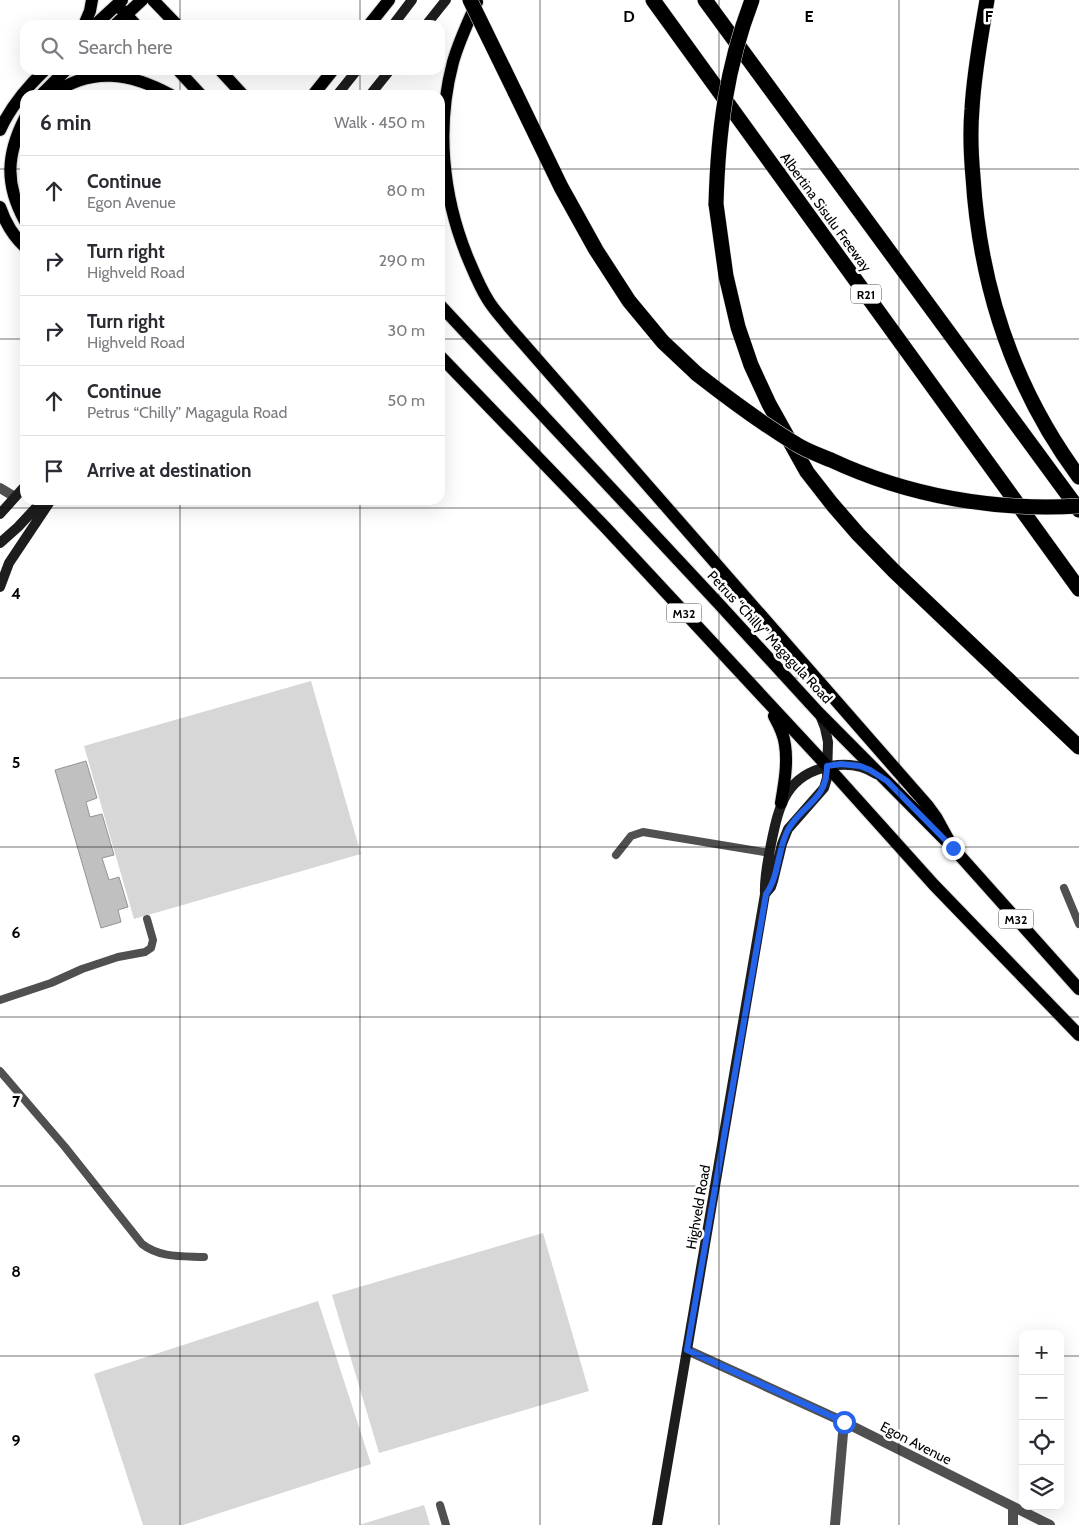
<!DOCTYPE html>
<meta charset="utf-8">
<style>
body{margin:0;font-family:Cabin,sans-serif;background:#f2f2f3;color:#2b2b33}
.controls{position:absolute;right:15px;bottom:15px;display:grid;overflow:hidden;border-radius:10px;box-shadow:0 5px 20px #0002}
.controls button{width:45px;height:45px;display:grid;place-items:center;padding:0;border:0;border-bottom:1px solid #e1e1e2;background:#fff;color:#2b2b33;font:25px sans-serif}
.stop{position:absolute;width:15px;height:15px;margin:-11px;border:4px solid #2563eb;border-radius:50%;background:#fff}
.stop.end{background:#2563eb;border-color:#fff;box-shadow:0 1px 5px #0008}
.list{margin:0;padding:0;list-style:none}
h2{display:flex;justify-content:space-between;align-items:center;height:65px;margin:0;padding:0 20px;font-size:21px}
h2 small{font-size:16px;font-weight:400;color:#7c7c81}
.list li{display:grid;grid-template-columns:32px 1fr auto;gap:15px;align-items:center;box-sizing:border-box;height:70px;padding:0 20px;border-top:1px solid #e1e1e2}
.list b{display:block;font-size:19px;white-space:nowrap}
.list p{margin:0;font-size:16px;white-space:nowrap;color:#7c7c81}
.list em{font-size:16px;font-style:normal;color:#7c7c81}
.icon{flex:none;width:28px;height:28px;fill:none;stroke:currentColor;stroke-width:2;stroke-linecap:round;stroke-linejoin:round}
.map{position:relative;flex:none;width:1079px;height:1525px;overflow:hidden}
.search{position:absolute;background:#fff;box-shadow:0 5px 20px #0002;left:20px;top:20px;width:425px;height:55px;display:flex;align-items:center;gap:12px;box-sizing:border-box;padding:0 18px;border-radius:15px;color:#7c7c81;font-size:19px}
.panel{position:absolute;background:#fff;box-shadow:0 5px 20px #0002;left:20px;top:90px;width:425px;height:415px;border-radius:15px}
.map>svg:first-child{display:block}
</style>
<div class="map">
<svg width="1079" height="1525" viewBox="0 0 1079 1525">
<rect width="100%" height="100%" fill="#fff"/>
<path fill="#d7d7d7" d="M311 681 361 854 134 919 84 746Z
M543 1233 589 1391 379 1453 332 1295Z
M318 1301 371 1464 183 1525H143L94 1374Z
M424 1505 430 1525H359Z"/>
<path fill="#c0c0c0" stroke="#949494" d="M86 761 97 798 86 802 90 817 102 814 114 855 102 858 109 880 119 877 128 907 118 910 121 922 101 928 55 770Z"/>
<g fill="none" stroke-linecap="round" stroke-linejoin="round">
<g stroke="#dbdbdb" stroke-width="14">
<path id="primary" d="M153 0 177 25
M477 2C468 22 459 41 453 62 436 126 442 194 467 256 473 270 479 286 488 300 494 310 502 318 509 327L928 806 936 817 953 848
M121 9 136 25
M84 25 90 11 92 0
M95 25 122 0
M115 25 142 0
M369 25 389 0
M178 70 201 95
M220 70 243 95
M41 95 66 70
M52 95C91 66 131 73 171 95
M313 95 333 70
M25 118C6 155 5 185 25 221
M0 130C11 106 26 88 45 70
M0 207C5 222 13 236 25 247
M440 305 719 604 818 712 953 848 1079 989
M440 356 606 528 827 766 934 885 1079 1035
M774 716C779 725 784 734 785 745 788 764 784 785 781 803"/>
</g>
<g stroke="#dbdbdb" stroke-width="16">
<path id="highway" d="M653 0 1079 589
M705 0 1079 510
M987 0C981 36 974 72 972 109 970 132 971 155 973 177 980 287 1014 389 1079 477
M515 92 561 187 596 250 629 301 663 342 697 374
M716 204 726 276 738 327 751 365 769 404 807 472 832 504 858 534 894 571 1079 747"/>
</g>
<path stroke="#505050" stroke-width="8" d="M616 855 631 836 643 832 770 853
M1064 888 1079 924
M0 1000 51 983 82 969 118 957 145 952 151 948 153 940 147 919
M0 1071 65 1147 142 1244C160 1258 182 1256 204 1257
M440 1505 446 1525"/>
<path stroke="#505050" stroke-width="10" d="M0 488 15 497
M687 1350 844 1422 1050 1525
M1013 1507V1525
M835 1525 844 1422"/>
<path stroke="#1d1d1d" stroke-width="10" d="M393 25 412 0
M426 25 446 0
M337 95 357 70
M370 95 390 70
M0 514 25 486
M0 543 18 527 43 500
M0 587 9 563 51 500
M765 894 771 887 773 881 782 844 788 829 824 788 827 778 828 742 825 728 820 715
M657 1525 765 894C764 877 768 861 771 844 779 805 786 774 831 766 848 763 862 765 876 774"/>
<use href="#primary" stroke="#000" stroke-width="12"/>
<use href="#highway" stroke="#000" stroke-width="15"/>
<g stroke="#dbdbdb" stroke-width="16" stroke-linecap="butt">
<path id="highway-bridge" d="M470 0 515 92
M716 204C718 132 726 68 752 0
M697 374C729 399 761 423 796 444 807 451 819 455 831 460 908 496 994 511 1079 506"/>
</g>
<use href="#highway-bridge" stroke="#000" stroke-width="15"/>
</g>
<g fill="none" stroke-linecap="round" stroke-linejoin="round">
<path stroke="#2563eb" stroke-width="6" d="M844 1422 687 1350 766 894C780 875 777 848 789 828 805 803 827 799 827 766L841 764 860 766 870 770 887 781 953 848"/>
</g>
<path fill="none" stroke="#000" stroke-width="1" stroke-opacity="0.55" d="M180 0V25M360 0V25M540 0V1525M719 0V1525M899 0V1525M180 70V95M360 70V95M0 169H25M440 169H1079M0 339H25M440 339H1079M180 500V1525M360 500V1525M0 508H1079M0 678H1079M0 847H1079M0 1017H1079M0 1186H1079M0 1356H1023M1060 1356H1079"/>
<g text-anchor="middle" dominant-baseline="central" stroke-width="5" stroke-linejoin="round" paint-order="stroke">
<g fill="#fff" stroke="#4c4c4c" stroke-width="1">
<rect x="851" y="284.5" width="30" height="19" rx="4"/>
<rect x="666.5" y="603.5" width="35" height="19" rx="4"/>
<rect x="998.5" y="909.5" width="35" height="19" rx="4"/>
</g>
<g font-size="12" font-weight="bold" fill="#000">
<text x="866" y="294">R21</text>
<text x="684" y="613">M32</text>
<text x="1016" y="919">M32</text>
</g>
<g font-size="14" fill="#000" stroke="#fff">
<text transform="translate(826 212) rotate(54)">Albertina Sisulu Freeway</text>
<text transform="translate(770 637) rotate(47)">Petrus “Chilly” Magagula Road</text>
<text transform="translate(698 1207) rotate(-80)">Highveld Road</text>
<text transform="translate(916 1443) rotate(27)">Egon Avenue</text>
</g>
</g>
<g font-size="16" text-anchor="middle" font-weight="bold" fill="#000" stroke="#fff" stroke-width="5" stroke-linejoin="round" paint-order="stroke">
<text x="629" y="22">D</text>
<text x="809" y="22">E</text>
<text x="989" y="22">F</text>
<text x="16" y="599">4</text>
<text x="16" y="768">5</text>
<text x="16" y="938">6</text>
<text x="16" y="1107">7</text>
<text x="16" y="1277">8</text>
<text x="16" y="1446">9</text>
</g>
</svg>
<div class="controls">
<button>+</button>
<button>−</button>
<button><svg class="icon" aria-label="locate" viewBox="0 0 24 24"><circle cx="12" cy="12" r="6"/><path d="M12 2v4M12 18v4M2 12h4M18 12h4"/></svg></button>
<button><svg class="icon" aria-label="layers" viewBox="0 0 24 24"><path d="M12 4l9 5-9 5-9-5zM3 14l9 5 9-5"/></svg></button>
</div>
<div class="stop" style="left:844px;top:1422px"></div>
<div class="stop end" style="left:953px;top:848px"></div>
<div class="search"><svg class="icon" aria-label="search" viewBox="0 0 24 24"><circle cx="10" cy="10" r="6"/><path d="M15 15l6 6"/></svg>Search here</div>
<section class="panel">
<h2>6 min<small>Walk · 450 m</small></h2>
<ul class="list">
<li><svg class="icon" aria-label="ahead" viewBox="0 0 24 24"><path d="M12 20V5M6 11l6-6 6 6"/></svg><div><b>Continue</b><p>Egon Avenue</p></div><em>80 m</em></li>
<li><svg class="icon" aria-label="right" viewBox="0 0 24 24"><path d="M7 20v-9h11M14 6l5 5-5 5"/></svg><div><b>Turn right</b><p>Highveld Road</p></div><em>290 m</em></li>
<li><svg class="icon" aria-label="right" viewBox="0 0 24 24"><path d="M7 20v-9h11M14 6l5 5-5 5"/></svg><div><b>Turn right</b><p>Highveld Road</p></div><em>30 m</em></li>
<li><svg class="icon" aria-label="ahead" viewBox="0 0 24 24"><path d="M12 20V5M6 11l6-6 6 6"/></svg><div><b>Continue</b><p>Petrus “Chilly” Magagula Road</p></div><em>50 m</em></li>
<li><svg class="icon" aria-label="arrive" viewBox="0 0 24 24"><path d="M6 21V4h12l-3 4 3 4H6"/></svg><div><b>Arrive at destination</b></div></li>
</ul>
</section>
</div>
